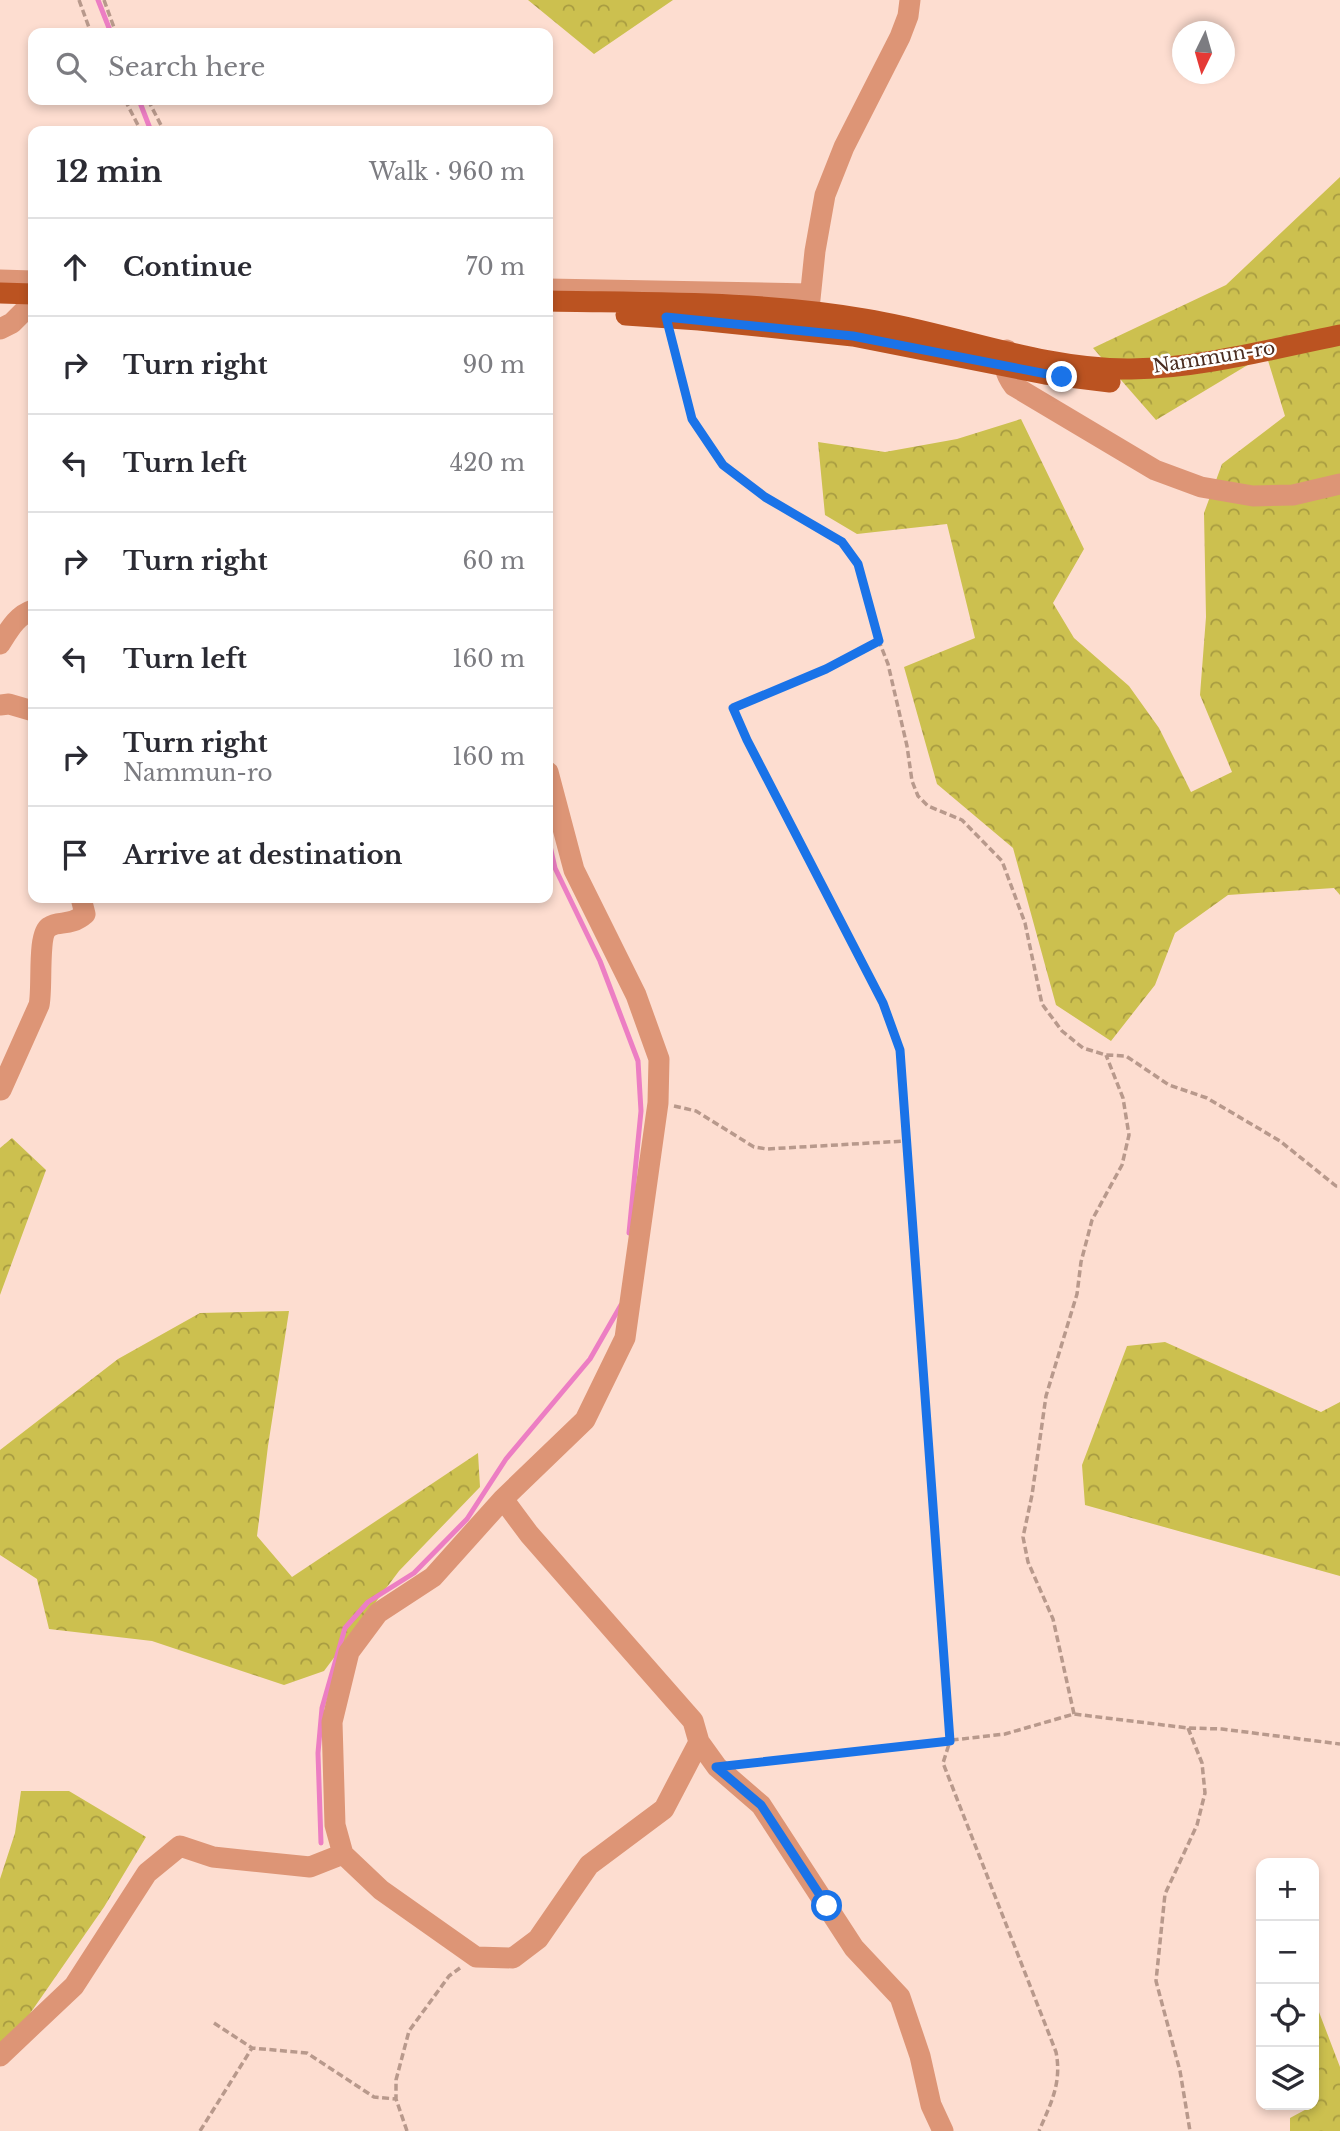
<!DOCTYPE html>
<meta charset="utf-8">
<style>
body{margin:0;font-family:"Libre Baskerville",serif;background:#f7f7f7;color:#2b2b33}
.controls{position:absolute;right:21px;bottom:21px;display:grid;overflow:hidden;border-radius:14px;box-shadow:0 4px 10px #0003}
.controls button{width:63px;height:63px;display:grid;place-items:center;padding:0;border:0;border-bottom:2px solid #e1e1e2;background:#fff;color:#2b2b33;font:35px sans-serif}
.compass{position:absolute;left:1172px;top:21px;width:63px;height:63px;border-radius:50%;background:#fff;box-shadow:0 4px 10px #0003;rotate:185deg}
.stop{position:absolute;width:21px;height:21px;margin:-16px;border:5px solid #1a73e8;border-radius:50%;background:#fff}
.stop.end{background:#1a73e8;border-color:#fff;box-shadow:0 2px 7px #0008}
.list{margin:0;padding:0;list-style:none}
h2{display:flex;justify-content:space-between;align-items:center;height:91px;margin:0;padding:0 28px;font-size:30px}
h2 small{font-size:23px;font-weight:400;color:#7c7c81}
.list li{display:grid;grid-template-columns:46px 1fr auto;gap:21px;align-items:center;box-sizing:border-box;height:98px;padding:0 28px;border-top:2px solid #e1e1e2}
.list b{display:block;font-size:26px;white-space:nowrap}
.list p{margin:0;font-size:23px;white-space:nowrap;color:#7c7c81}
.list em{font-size:23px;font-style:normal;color:#7c7c81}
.icon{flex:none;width:38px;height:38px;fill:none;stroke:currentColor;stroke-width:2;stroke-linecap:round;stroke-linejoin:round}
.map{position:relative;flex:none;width:1340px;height:2131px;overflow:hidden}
.search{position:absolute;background:#fff;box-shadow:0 4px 10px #0003;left:28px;top:28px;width:525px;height:77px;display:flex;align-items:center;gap:18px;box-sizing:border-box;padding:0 24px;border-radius:14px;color:#7c7c81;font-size:26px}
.panel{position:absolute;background:#fff;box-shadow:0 4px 10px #0003;left:28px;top:126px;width:525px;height:777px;border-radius:14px}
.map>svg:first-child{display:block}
</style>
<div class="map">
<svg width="1340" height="2131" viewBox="0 0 1340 2131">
<defs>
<pattern id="forest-crowns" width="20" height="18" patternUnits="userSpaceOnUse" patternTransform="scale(1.75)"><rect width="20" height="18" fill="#ccc04f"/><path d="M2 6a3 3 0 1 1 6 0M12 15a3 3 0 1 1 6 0" fill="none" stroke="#a89c41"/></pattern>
</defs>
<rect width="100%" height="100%" fill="#fdddd0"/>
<path fill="url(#forest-crowns)" d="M528 0H673L594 54Z
M1340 177V895L1334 888 1228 895 1175 933 1155 985 1111 1041 1056 1005 1013 848 937 784 904 667 975 638 947 524 857 534 825 515 818 442 885 452 957 439 1021 419 1084 549 1053 603 1074 638 1129 686 1159 728 1191 792 1232 772 1200 695 1206 617 1204 513 1222 464 1285 416 1266 354 1156 420 1093 348 1226 285Z
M12 1138 46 1170 0 1295V1148Z
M289 1311 268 1446 257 1536 292 1577 478 1453 480 1487 399 1571 324 1671 284 1685 152 1641 49 1629 37 1579 0 1555V1450L118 1359 200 1313Z
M1165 1342 1321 1412 1340 1402V1576L1085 1505 1082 1465 1127 1346Z
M21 1791H69L146 1837 104 1907 13 2038 0 2043V1879L15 1833Z
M1314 1999 1340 2067V2131H1290V2118L1314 2105Z"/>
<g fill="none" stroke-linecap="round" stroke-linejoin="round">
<path stroke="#ec7ec3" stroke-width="5" d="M98 0 111 33
M139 100 151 131
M548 837 555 868 600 961 638 1061 641 1111 629 1233
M321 1843 318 1753 322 1708 345 1628 368 1602 414 1573 467 1519 506 1459 590 1359 621 1305"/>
<path stroke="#b8998c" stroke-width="3.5" stroke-dasharray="7 3.5" stroke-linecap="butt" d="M79 0 91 33
M104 0 116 33
M125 100 141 131
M148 100 164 131
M671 336 692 419 723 465 765 497 842 542 858 564 879 641 888 664 907 746 912 781 918 796 928 806 962 820 1002 861 1025 923 1042 1004 1062 1031 1083 1048 1106 1055 1126 1056 1169 1085 1207 1098 1280 1141 1336 1186H1340
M879 641 826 669 733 708 747 740 883 1003 900 1050 950 1741 943 1763 1056 2052C1062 2083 1051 2103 1039 2131
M674 1106 696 1111 754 1147 767 1149 905 1141
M1074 1714 1053 1619 1028 1562 1023 1537 1032 1495 1046 1396 1077 1294 1081 1262 1092 1220 1122 1165 1129 1135 1123 1098 1106 1055
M1188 1728 1202 1763 1205 1793 1197 1825 1165 1894 1156 1981 1180 2071 1190 2131
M743 1764 1005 1734 1074 1714 1188 1728 1222 1729 1340 1744
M214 2023 252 2048 307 2053 374 2097 396 2099
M200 2131 252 2048
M407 2131 396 2099V2080L409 2031 449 1976 460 1968"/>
<path stroke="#dd9576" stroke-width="21" d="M0 280 33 281
M548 289 810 294
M807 328 815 251 825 195 844 147 900 37 908 16 910 0
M0 329 12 323 33 302
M1007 350C1004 366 1004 373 1014 386L1155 470 1201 487 1253 496 1293 495 1340 484
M0 644C9 630 17 615 33 610
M0 705 9 704 33 711
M548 772 574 870 636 995 659 1059 658 1103 625 1338 585 1420 503 1499 529 1534 693 1721 699 1742 717 1767 761 1805 854 1948 900 1997 920 2056 931 2105 943 2131
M1 1090 39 1005C43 989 37 935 49 927 59 920 70 927 85 914L81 898
M503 1499 433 1577 378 1613 349 1652 332 1722 335 1825 343 1854 381 1890 476 1957 513 1958 538 1939 589 1865 664 1809 699 1742
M0 2056 74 1986 147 1873 180 1846 213 1857 310 1867 343 1854"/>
<path stroke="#bb5321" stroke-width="21" d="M0 293 33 294
M548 301C654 303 760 301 865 319 953 333 1041 370 1131 369 1201 368 1271 349 1340 335
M626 315 699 320 853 336 1045 374 1110 382"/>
</g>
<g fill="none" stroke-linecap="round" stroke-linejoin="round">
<path stroke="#1a73e8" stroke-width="9" d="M827 1906 761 1805 716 1767 950 1741 900 1050 883 1003 747 740 733 708 826 669 879 641 858 564 842 542 765 497 723 465 692 419 666 317 853 336 1062 377"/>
</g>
<g text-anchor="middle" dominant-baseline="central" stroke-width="5" stroke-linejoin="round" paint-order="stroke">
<g font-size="19" fill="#4a2c20" stroke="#fff">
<text transform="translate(1214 357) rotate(-9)">Nammun-ro</text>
</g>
</g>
</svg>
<div class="controls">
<button>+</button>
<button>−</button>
<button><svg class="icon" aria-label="locate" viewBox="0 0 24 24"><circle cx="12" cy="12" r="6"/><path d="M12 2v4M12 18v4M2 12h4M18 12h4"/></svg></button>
<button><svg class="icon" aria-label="layers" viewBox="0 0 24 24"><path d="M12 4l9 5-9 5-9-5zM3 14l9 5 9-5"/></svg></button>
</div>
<svg class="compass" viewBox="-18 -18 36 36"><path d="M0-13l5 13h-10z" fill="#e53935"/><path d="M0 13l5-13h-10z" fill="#7c7c81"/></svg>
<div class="stop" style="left:827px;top:1906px"></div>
<div class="stop end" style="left:1062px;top:377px"></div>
<div class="search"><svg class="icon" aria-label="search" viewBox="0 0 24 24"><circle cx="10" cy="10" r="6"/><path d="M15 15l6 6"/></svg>Search here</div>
<section class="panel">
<h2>12 min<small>Walk · 960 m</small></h2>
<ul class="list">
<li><svg class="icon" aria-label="ahead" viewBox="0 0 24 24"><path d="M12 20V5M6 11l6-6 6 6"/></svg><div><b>Continue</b></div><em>70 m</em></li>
<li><svg class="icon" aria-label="right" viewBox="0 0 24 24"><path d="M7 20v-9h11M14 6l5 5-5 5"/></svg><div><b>Turn right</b></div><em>90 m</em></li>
<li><svg class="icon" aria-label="left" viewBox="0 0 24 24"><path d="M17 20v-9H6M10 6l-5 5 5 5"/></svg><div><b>Turn left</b></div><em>420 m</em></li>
<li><svg class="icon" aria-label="right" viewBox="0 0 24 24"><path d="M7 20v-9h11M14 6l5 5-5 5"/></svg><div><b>Turn right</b></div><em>60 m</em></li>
<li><svg class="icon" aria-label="left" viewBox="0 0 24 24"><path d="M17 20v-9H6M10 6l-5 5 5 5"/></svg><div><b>Turn left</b></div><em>160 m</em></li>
<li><svg class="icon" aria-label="right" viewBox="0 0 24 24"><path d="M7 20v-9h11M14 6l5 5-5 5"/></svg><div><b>Turn right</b><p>Nammun-ro</p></div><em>160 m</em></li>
<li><svg class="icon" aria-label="arrive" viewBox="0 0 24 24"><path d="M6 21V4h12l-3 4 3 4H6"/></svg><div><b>Arrive at destination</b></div></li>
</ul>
</section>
</div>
